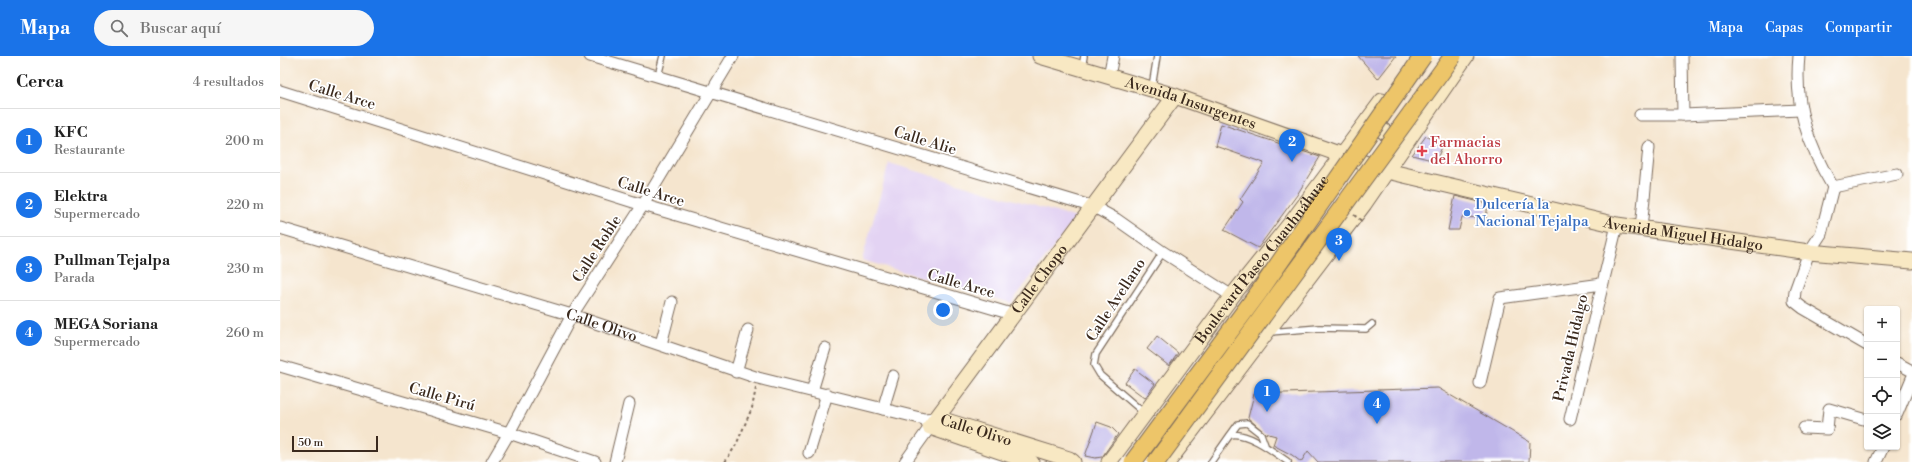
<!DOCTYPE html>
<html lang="es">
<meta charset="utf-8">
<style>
body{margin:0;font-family:"Libre Bodoni",serif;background:#f6f6f6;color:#222}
.controls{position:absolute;right:12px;bottom:12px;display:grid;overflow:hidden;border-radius:4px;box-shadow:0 1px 3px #0004}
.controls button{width:36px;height:36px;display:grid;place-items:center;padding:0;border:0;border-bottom:1px solid #e0e0e0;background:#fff;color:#222;font:20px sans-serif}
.scale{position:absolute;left:12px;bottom:10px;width:86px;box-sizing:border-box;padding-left:4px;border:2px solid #3b2a1e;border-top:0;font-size:11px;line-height:14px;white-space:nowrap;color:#3b2a1e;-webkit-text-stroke:3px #fff;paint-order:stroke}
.you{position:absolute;left:663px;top:254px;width:14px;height:14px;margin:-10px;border:3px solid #fff;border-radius:50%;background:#1a73e8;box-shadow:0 0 0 6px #1a73e833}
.badge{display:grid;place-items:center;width:26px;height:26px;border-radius:50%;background:#1a73e8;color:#fff;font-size:13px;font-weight:700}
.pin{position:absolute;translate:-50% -33px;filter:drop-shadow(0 1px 2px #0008)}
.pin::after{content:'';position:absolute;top:21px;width:14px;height:12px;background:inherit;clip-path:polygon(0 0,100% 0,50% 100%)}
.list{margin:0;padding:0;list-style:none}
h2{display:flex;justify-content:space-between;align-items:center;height:52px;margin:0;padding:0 16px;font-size:17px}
h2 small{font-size:13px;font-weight:400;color:#767676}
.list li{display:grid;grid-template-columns:26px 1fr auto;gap:12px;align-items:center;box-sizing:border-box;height:64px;padding:0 16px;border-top:1px solid #e0e0e0}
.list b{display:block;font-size:15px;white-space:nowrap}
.list p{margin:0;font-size:13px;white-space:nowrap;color:#767676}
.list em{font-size:13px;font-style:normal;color:#767676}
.icon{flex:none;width:22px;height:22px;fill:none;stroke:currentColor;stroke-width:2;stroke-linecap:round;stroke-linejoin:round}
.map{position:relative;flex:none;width:1632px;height:406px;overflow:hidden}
header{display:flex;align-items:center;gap:24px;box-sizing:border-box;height:56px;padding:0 20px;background:#1a73e8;color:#fff}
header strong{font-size:19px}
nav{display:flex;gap:22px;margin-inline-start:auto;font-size:14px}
.search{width:280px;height:36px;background:#f6f6f6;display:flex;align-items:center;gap:10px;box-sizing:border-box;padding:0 14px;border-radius:22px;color:#767676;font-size:15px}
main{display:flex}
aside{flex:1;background:#fff}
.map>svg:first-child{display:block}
</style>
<header>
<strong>Mapa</strong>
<div class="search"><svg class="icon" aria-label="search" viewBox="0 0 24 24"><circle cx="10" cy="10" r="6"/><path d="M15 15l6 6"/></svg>Buscar aquí</div>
<nav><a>Mapa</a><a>Capas</a><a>Compartir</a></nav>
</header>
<main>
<aside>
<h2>Cerca<small>4 resultados</small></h2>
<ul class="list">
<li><span class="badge">1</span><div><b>KFC</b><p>Restaurante</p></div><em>200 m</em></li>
<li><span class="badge">2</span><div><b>Elektra</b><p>Supermercado</p></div><em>220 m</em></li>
<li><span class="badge">3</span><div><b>Pullman Tejalpa</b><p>Parada</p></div><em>230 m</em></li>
<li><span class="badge">4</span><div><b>MEGA Soriana</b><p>Supermercado</p></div><em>260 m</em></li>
</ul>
</aside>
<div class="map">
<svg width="1632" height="406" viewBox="0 0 1632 406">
<rect width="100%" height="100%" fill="#fff"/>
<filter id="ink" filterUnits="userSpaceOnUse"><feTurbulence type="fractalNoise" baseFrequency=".025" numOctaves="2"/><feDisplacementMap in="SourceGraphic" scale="8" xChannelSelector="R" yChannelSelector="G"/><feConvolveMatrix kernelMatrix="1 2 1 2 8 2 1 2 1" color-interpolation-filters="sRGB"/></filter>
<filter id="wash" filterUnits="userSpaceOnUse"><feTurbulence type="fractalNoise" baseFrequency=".012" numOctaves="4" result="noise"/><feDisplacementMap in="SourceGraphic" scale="16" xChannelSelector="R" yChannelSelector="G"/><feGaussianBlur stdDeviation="0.9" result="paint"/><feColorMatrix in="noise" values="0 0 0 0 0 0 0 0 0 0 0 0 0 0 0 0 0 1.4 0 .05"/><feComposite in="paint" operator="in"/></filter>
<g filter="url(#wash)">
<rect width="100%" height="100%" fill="#f5e5ce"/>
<path fill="#e3d3f3" d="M609 107 796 162 731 247 582 204Z"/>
<g id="blocks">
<path fill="#c0b7ea" d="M1078 0H1116L1098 23Z
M941 68 1040 101 1017 139 978 192 944 174 963 146 960 143 984 107 935 90Z
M1146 80 1162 91 1156 105 1132 99Z
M1175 140 1208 148 1206 162 1182 161 1179 174H1168Z
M877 280 898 297 889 310 867 293Z
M855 313 875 328 865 342 845 327Z
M1158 332 1250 386 1249 406H1038L1028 395 1021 406 1012 399 993 389 996 380 985 377 968 362 974 338Z
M817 366 831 371 838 378 822 401 815 402 805 400Z"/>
</g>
</g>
<g filter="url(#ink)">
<use href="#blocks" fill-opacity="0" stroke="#7c6b5c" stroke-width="1"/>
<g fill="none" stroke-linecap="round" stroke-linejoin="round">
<g stroke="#7c6b5c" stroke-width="8">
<path id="lane" d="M802 12 804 0
M378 20 383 0
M872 31 877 0
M990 276 1039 272 1086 273 1092 268
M864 357 820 319 814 309 816 298 883 196
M950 379 958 368 967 367 981 378 985 389
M931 406 950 379C967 375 994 396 1008 406"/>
</g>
<g stroke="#7c6b5c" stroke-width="13">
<g id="street">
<path d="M310 0 814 151 836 163 883 196 952 240"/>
<path d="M1402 0 1403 59"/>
<path d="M1519 0C1514 50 1528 89 1553 131L1541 178 1529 196 1515 235 1514 245 1523 252 1587 289"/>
<path d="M829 20 833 0"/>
<path d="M0 35 363 149 735 259"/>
<path d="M1360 59H1403L1520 54"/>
<path d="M1553 131 1617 118"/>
<path id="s1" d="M0 172 292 259 478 322 644 363 657 362"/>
<path d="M1361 173 1369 91"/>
<path d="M381 288 392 246"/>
<path d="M1617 307 1632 315"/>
<path d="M0 310 229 377 315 406"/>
<path d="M456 316 468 274"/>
<path d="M1200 327 1220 242 1322 228"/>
<path d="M532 335 545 292"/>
<path d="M603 353 613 320"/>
<path d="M1617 358 1632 322"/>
<path d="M1290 363 1337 169"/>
<path d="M1524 372 1547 373 1549 353 1587 364"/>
<path d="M529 397 547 338"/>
<path d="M212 406 229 377 292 259 363 149 453 0"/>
<path d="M335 406 349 348"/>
<path d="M625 406 650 371 646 365"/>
<path d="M1596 406 1603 391"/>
</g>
</g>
<g stroke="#7c6b5c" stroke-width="17">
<g id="secondary">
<path id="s2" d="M760 0 895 40 1107 115 1337 169 1529 196 1632 205"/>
<path d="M1088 64 1123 89"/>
<path id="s3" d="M657 362 789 403 793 406"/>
<path id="s4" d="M751 406 650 371 895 40"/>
<path id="s5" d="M829 406 952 240 1014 163 1102 45"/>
<path d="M888 406 1084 148 1186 0"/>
</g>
</g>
<path stroke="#7c6b5c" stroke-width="2" stroke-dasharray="3 3" stroke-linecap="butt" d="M445 406 456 389 472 352 476 332"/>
<use href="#lane" stroke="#fff" stroke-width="5.5"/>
<use href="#street" stroke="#fff" stroke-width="11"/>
<use href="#secondary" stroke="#f8e8c3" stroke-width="15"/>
<g stroke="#7c6b5c" stroke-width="19" stroke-linecap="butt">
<path id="primary-bridge" d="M853 406 979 236 1143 0
M876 406 1173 0"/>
</g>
<path stroke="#7c6b5c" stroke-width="2" stroke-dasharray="3 3" stroke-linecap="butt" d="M1074 159 1083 166"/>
<use href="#primary-bridge" stroke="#edc569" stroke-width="17"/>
</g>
</g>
<path fill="#e0444e" stroke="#fff" stroke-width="1.5" d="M1140 89h4v4h4v4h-4v4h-4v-4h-4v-4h4z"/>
<circle fill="#3f7fe0" stroke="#fff" stroke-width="1.5" cx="1187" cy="157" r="4"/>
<g text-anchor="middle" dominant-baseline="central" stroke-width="3.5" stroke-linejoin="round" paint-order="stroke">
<g font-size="15" fill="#3b2a1e" stroke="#fff">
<text transform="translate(62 39) rotate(17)">Calle Arce</text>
<text stroke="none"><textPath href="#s2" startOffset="158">Avenida Insurgentes</textPath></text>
<text transform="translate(645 85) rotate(17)">Calle Alie</text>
<text transform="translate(371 136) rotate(17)">Calle Arce</text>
<text stroke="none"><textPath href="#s2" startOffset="669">Avenida Miguel Hidalgo</textPath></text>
<text transform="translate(317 193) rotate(-57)">Calle Roble</text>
<text stroke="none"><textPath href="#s5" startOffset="254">Boulevard Paseo Cuauhnáhuac</textPath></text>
<text stroke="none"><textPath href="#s4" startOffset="291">Calle Chopo</textPath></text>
<text transform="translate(681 228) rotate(16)">Calle Arce</text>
<text transform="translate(836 244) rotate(-57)">Calle Avellano</text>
<text stroke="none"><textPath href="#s1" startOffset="336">Calle Olivo</textPath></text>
<text transform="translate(1291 292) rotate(-77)">Privada Hidalgo</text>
<text transform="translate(162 341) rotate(16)">Calle Pirú</text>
<text stroke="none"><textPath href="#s3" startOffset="41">Calle Olivo</textPath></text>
</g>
<g font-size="15" fill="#be3a42" stroke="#fff" text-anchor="start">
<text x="1150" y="86">Farmacias<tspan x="1150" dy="17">del Ahorro</tspan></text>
</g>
<g font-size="15" fill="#366cbe" stroke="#fff" text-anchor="start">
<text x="1195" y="148">Dulcería la<tspan x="1195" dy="17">Nacional Tejalpa</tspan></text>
</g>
</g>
</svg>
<div class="controls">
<button>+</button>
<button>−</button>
<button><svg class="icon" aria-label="locate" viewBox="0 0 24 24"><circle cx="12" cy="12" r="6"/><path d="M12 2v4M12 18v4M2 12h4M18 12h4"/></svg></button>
<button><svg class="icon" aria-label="layers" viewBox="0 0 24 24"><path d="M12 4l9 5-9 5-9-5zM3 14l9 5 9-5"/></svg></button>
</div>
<div class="scale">50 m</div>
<div class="you"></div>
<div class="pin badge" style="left:987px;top:356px">1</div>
<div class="pin badge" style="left:1012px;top:106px">2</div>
<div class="pin badge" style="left:1059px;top:205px">3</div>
<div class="pin badge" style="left:1097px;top:368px">4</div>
</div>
</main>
